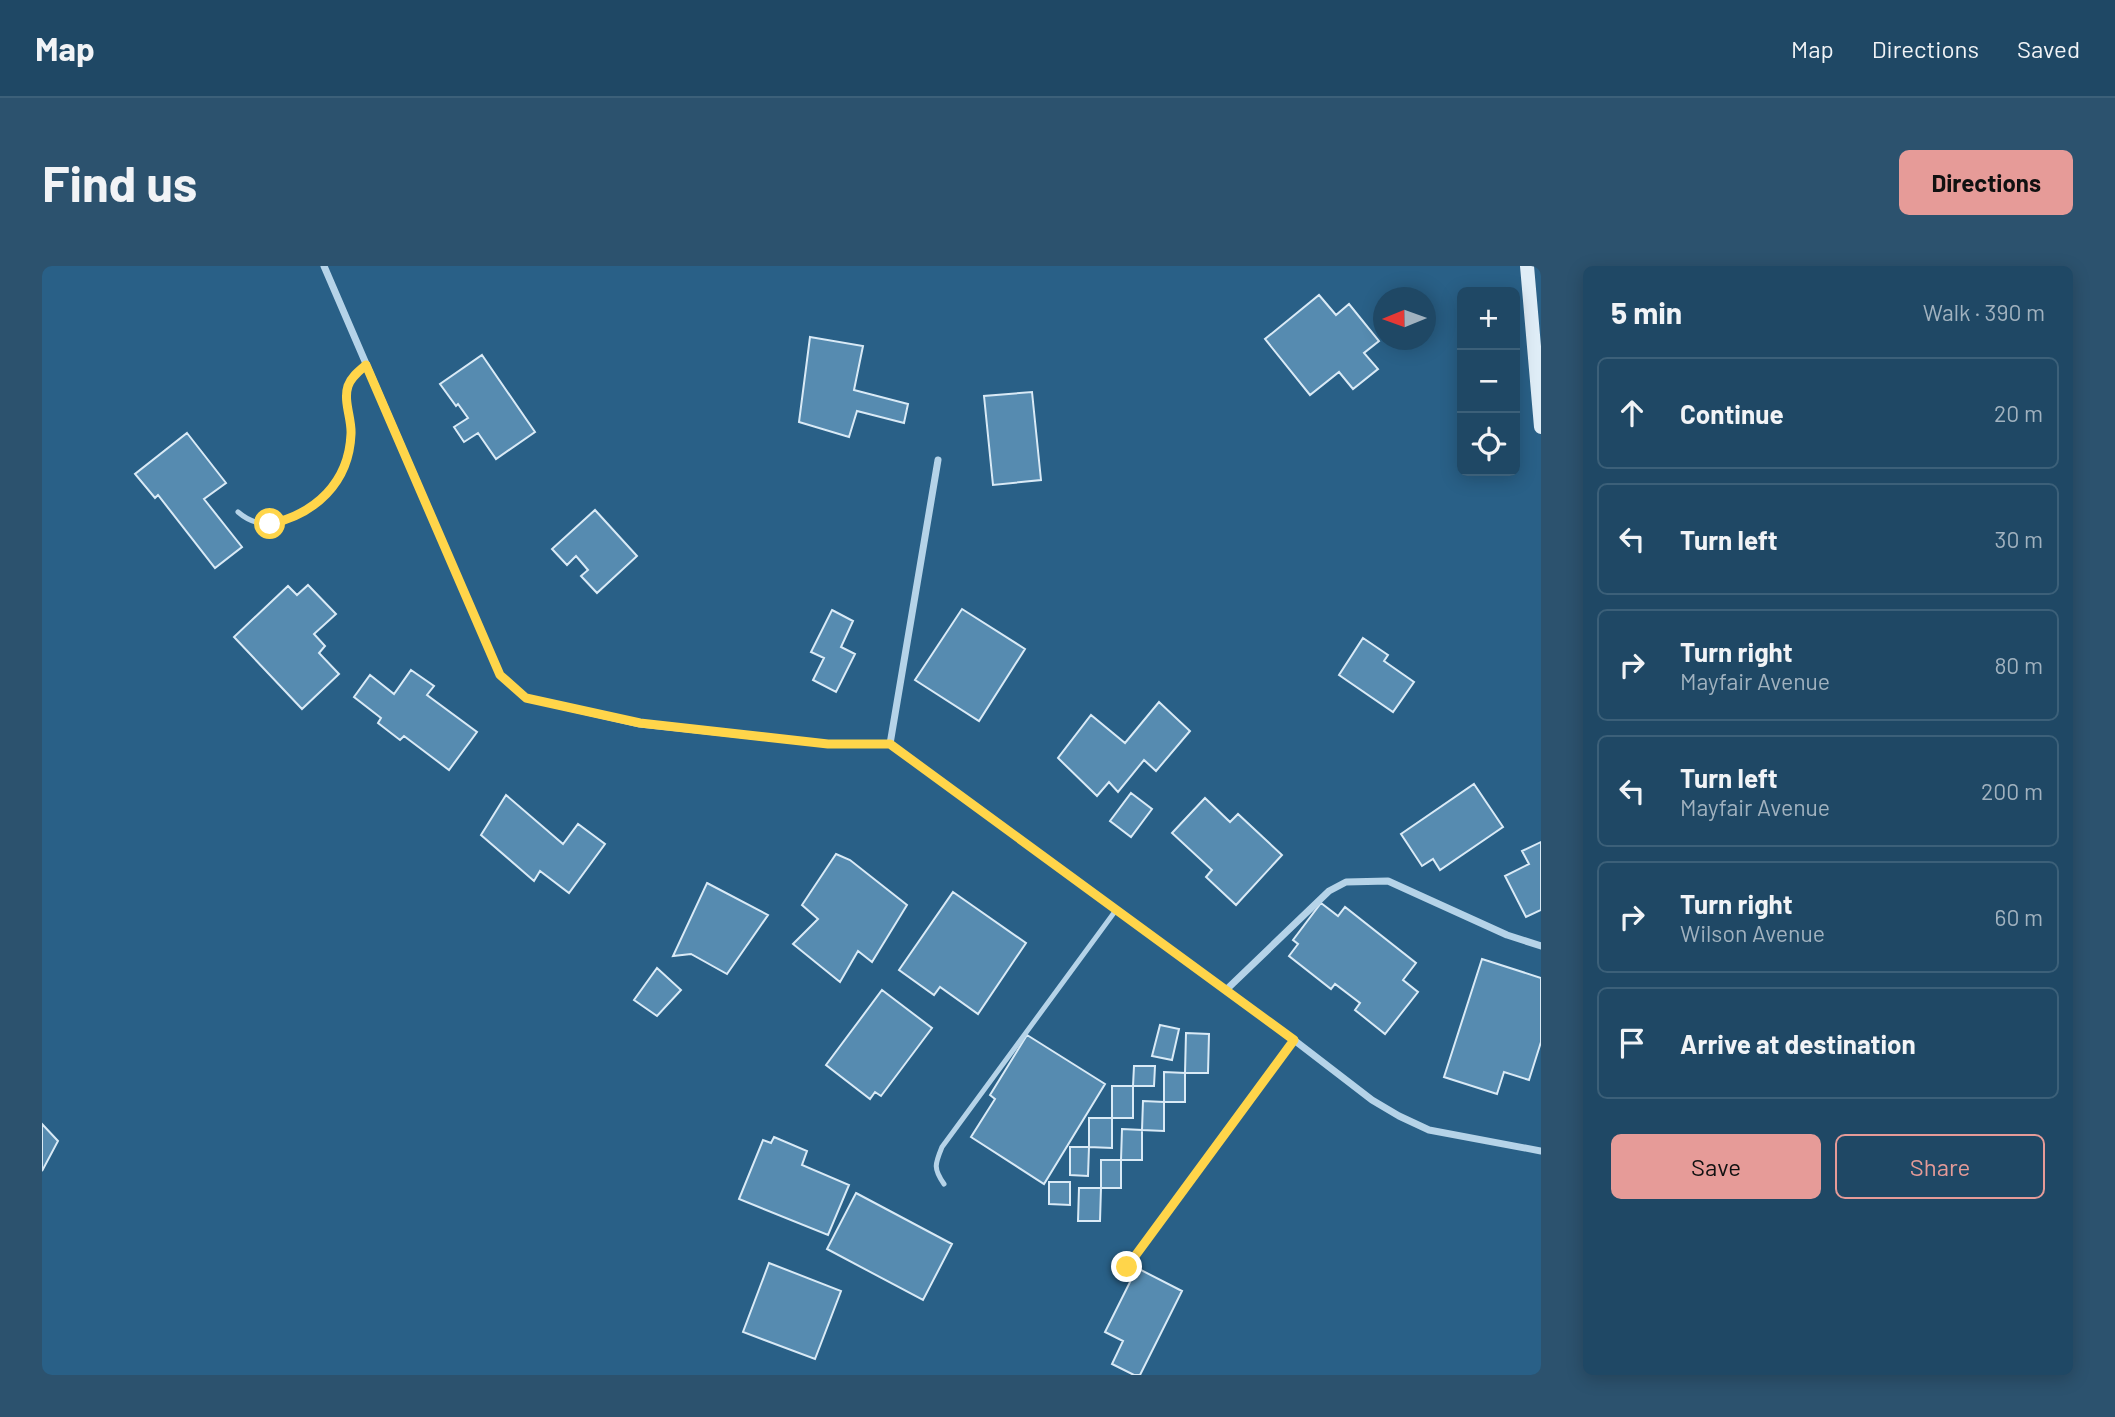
<!DOCTYPE html>
<meta charset="utf-8">
<style>
body{margin:0;font-family:Barlow,sans-serif;background:#2c526e;color:#f1f3f6}
.controls{position:absolute;right:21px;top:21px;display:grid;overflow:hidden;border-radius:10px;box-shadow:0 4px 18px #0003}
.controls button{width:63px;height:63px;display:grid;place-items:center;padding:0;border:0;border-bottom:2px solid #3c6079;background:#1f4865;color:#f1f3f6;font:35px sans-serif}
.compass{position:absolute;left:1331px;top:21px;width:63px;height:63px;border-radius:50%;background:#1f4865;box-shadow:0 4px 18px #0003;rotate:269deg}
.stop{position:absolute;width:21px;height:21px;margin:-16px;border:5px solid #ffd54a;border-radius:50%;background:#fff}
.stop.end{background:#ffd54a;border-color:#fff;box-shadow:0 2px 7px #0008}
.list{margin:0;padding:0;list-style:none}
h2{display:flex;justify-content:space-between;align-items:center;height:91px;margin:0;padding:0 28px;font-size:30px}
h2 small{font-size:23px;font-weight:400;color:#a1b2bf}
.list li{display:grid;grid-template-columns:46px 1fr auto;gap:21px;align-items:center;box-sizing:border-box;height:112px;margin:0 14px 14px;padding:0 14px;border:2px solid #3c6079;border-radius:10px}
.list b{display:block;font-size:26px;white-space:nowrap}
.list p{margin:0;font-size:23px;white-space:nowrap;color:#a1b2bf}
.list em{font-size:23px;font-style:normal;color:#a1b2bf}
.actions{display:flex;gap:14px;padding:21px 28px}
.actions a{flex:1;padding:16px 0;border:2px solid #e69b98;border-radius:10px;text-align:center;font-size:24px;color:#e69b98}
.actions .main{background:#e69b98;color:#111}
.icon{flex:none;width:38px;height:38px;fill:none;stroke:currentColor;stroke-width:2;stroke-linecap:round;stroke-linejoin:round}
.map{position:relative;flex:none;width:1499px;height:1109px;overflow:hidden;border-radius:10px}
header{display:flex;align-items:center;gap:42px;box-sizing:border-box;height:98px;padding:0 35px;background:#1f4865;border-bottom:2px solid #3c6079}
header strong{font-size:33px}
nav{display:flex;gap:38px;margin-inline-start:auto;font-size:24px}
.intro{display:flex;align-items:center;justify-content:space-between;box-sizing:border-box;height:168px;padding:0 42px}
h1{margin:0;font-size:49px}
.button{padding:18px 32px;border-radius:10px;background:#e69b98;color:#111;font-size:24px;font-weight:700}
main{display:flex;gap:42px;padding:0 42px}
aside{flex:1;background:#1f4865;border-radius:10px;box-shadow:0 4px 18px #0003}
.map>svg:first-child{display:block}
</style>
<header>
<strong>Map</strong>
<nav><a>Map</a><a>Directions</a><a>Saved</a></nav>
</header>
<div class="intro"><h1>Find us</h1><a class="button">Directions</a></div>
<main>
<div class="map">
<svg width="1499" height="1109" viewBox="0 0 1499 1109">
<rect width="100%" height="100%" fill="#296087"/>
<path fill="#568bb0" stroke="#d9eaf6" stroke-width="2" d="M1277 29 1294 49 1307 38 1337 75 1322 87 1336 103 1311 123 1297 106 1268 129 1223 73Z
M768 71 821 80 812 124 866 138 862 157 815 145 807 171 757 156Z
M440 89 493 166 454 193 436 167 422 176 412 161 426 152 416 138 414 140 398 118Z
M990 126 999 214 951 219 942 130Z
M145 167 184 217 162 233 200 281 173 302 116 229 113 232 93 208Z
M553 244 595 290 555 327 539 310 546 304 534 290 525 299 510 283Z
M266 319 294 348 272 368 283 380 277 387 297 408 260 443 192 371 246 320 255 329Z
M920 343 983 383 937 455 873 414Z
M790 344 811 355 799 381 813 388 794 426 771 414 782 392 769 386Z
M1321 372 1346 389 1342 395 1372 416 1351 446 1297 409Z
M369 404 392 420 385 429 435 466 407 504 362 470 358 474 336 457 339 452 312 431 328 409 352 428Z
M1117 436 1148 465 1114 505 1102 494 1076 526 1067 516 1055 530 1016 492 1049 449 1083 477Z
M1432 518 1461 561 1398 604 1391 593 1380 600 1359 568Z
M1089 527 1110 543 1089 571 1068 555Z
M464 529 521 578 536 558 563 578 527 627 498 605 492 615 439 569Z
M1163 532 1188 556 1196 548 1240 589 1194 639 1164 611 1170 604 1130 567Z
M1499 576V644L1484 651 1463 610 1487 598 1480 585Z
M794 588 808 594 865 639 830 696 816 685 798 716 751 678 776 653 760 639Z
M665 617 726 649 685 708 649 688 631 690Z
M911 626 984 677 936 748 898 721 892 729 857 704Z
M1279 637 1296 650 1303 641 1374 697 1361 714 1376 726 1343 768 1313 744 1318 737 1293 718 1289 723 1247 690 1256 678 1251 674Z
M1440 693 1499 712V776L1487 814 1462 806 1455 828 1402 811Z
M615 702 639 724 615 750 592 734Z
M840 724 890 762 839 830 833 826 828 833 784 799Z
M1118 759 1137 763 1130 794 1110 790Z
M1144 767 1167 768 1166 807H1143Z
M985 769 1063 818 1002 918 929 871 953 833 948 829Z
M1092 800H1113L1112 820H1091Z
M1122 806 1143 807V836H1122Z
M1070 820H1091V852H1070Z
M1101 835 1122 836V865L1100 864Z
M1047 852H1070V882L1047 881Z
M0 858 16 875 0 905Z
M1080 863 1100 864V894H1079Z
M732 871 765 885 760 899 807 919 786 969 697 933 721 874 729 877Z
M1028 881H1047L1046 910 1028 909Z
M1059 894H1079V922H1059Z
M1007 916H1028V939L1007 938Z
M1037 922H1059L1058 955H1036Z
M814 927 910 978 881 1034 785 983Z
M727 997 799 1025 773 1093 701 1066Z
M1095 1002 1140 1025 1098 1109H1092L1070 1098 1081 1075 1063 1066Z"/>
<g fill="none" stroke-linecap="round" stroke-linejoin="round">
<path stroke="#b5d3e8" stroke-width="5" d="M196 246C211 259 227 261 246 253 296 230 314 202 307 146 306 135 302 125 308 114 312 109 319 104 324 99
M902 918C891 902 893 898 900 881L1074 644"/>
<path stroke="#b5d3e8" stroke-width="7" d="M282 0 458 409 484 432 598 458 786 478H848L1252 774 1330 834 1357 850 1387 864 1499 885
M848 478 896 194
M1184 724 1287 625 1304 616 1346 615 1465 669 1499 680
M1085 1001 1252 774"/>
<path stroke="#dfedf7" stroke-width="14" d="M1485 0 1499 161"/>
</g>
<g fill="none" stroke-linecap="round" stroke-linejoin="round">
<path stroke="#ffd54a" stroke-width="9" d="M228 258C273 248 307 217 309 168 310 153 301 135 306 120 309 111 317 105 324 99L458 409 484 432 598 457 786 478H848L1252 774 1085 1001"/>
</g>
</svg>
<div class="controls">
<button>+</button>
<button>−</button>
<button><svg class="icon" aria-label="locate" viewBox="0 0 24 24"><circle cx="12" cy="12" r="6"/><path d="M12 2v4M12 18v4M2 12h4M18 12h4"/></svg></button>
</div>
<svg class="compass" viewBox="-18 -18 36 36"><path d="M0-13l5 13h-10z" fill="#e53935"/><path d="M0 13l5-13h-10z" fill="#a1b2bf"/></svg>
<div class="stop" style="left:228px;top:258px"></div>
<div class="stop end" style="left:1085px;top:1001px"></div>
</div>
<aside>
<h2>5 min<small>Walk · 390 m</small></h2>
<ul class="list">
<li><svg class="icon" aria-label="ahead" viewBox="0 0 24 24"><path d="M12 20V5M6 11l6-6 6 6"/></svg><div><b>Continue</b></div><em>20 m</em></li>
<li><svg class="icon" aria-label="left" viewBox="0 0 24 24"><path d="M17 20v-9H6M10 6l-5 5 5 5"/></svg><div><b>Turn left</b></div><em>30 m</em></li>
<li><svg class="icon" aria-label="right" viewBox="0 0 24 24"><path d="M7 20v-9h11M14 6l5 5-5 5"/></svg><div><b>Turn right</b><p>Mayfair Avenue</p></div><em>80 m</em></li>
<li><svg class="icon" aria-label="left" viewBox="0 0 24 24"><path d="M17 20v-9H6M10 6l-5 5 5 5"/></svg><div><b>Turn left</b><p>Mayfair Avenue</p></div><em>200 m</em></li>
<li><svg class="icon" aria-label="right" viewBox="0 0 24 24"><path d="M7 20v-9h11M14 6l5 5-5 5"/></svg><div><b>Turn right</b><p>Wilson Avenue</p></div><em>60 m</em></li>
<li><svg class="icon" aria-label="arrive" viewBox="0 0 24 24"><path d="M6 21V4h12l-3 4 3 4H6"/></svg><div><b>Arrive at destination</b></div></li>
</ul>
<div class="actions"><a class="main">Save</a><a>Share</a></div>
</aside>
</main>
